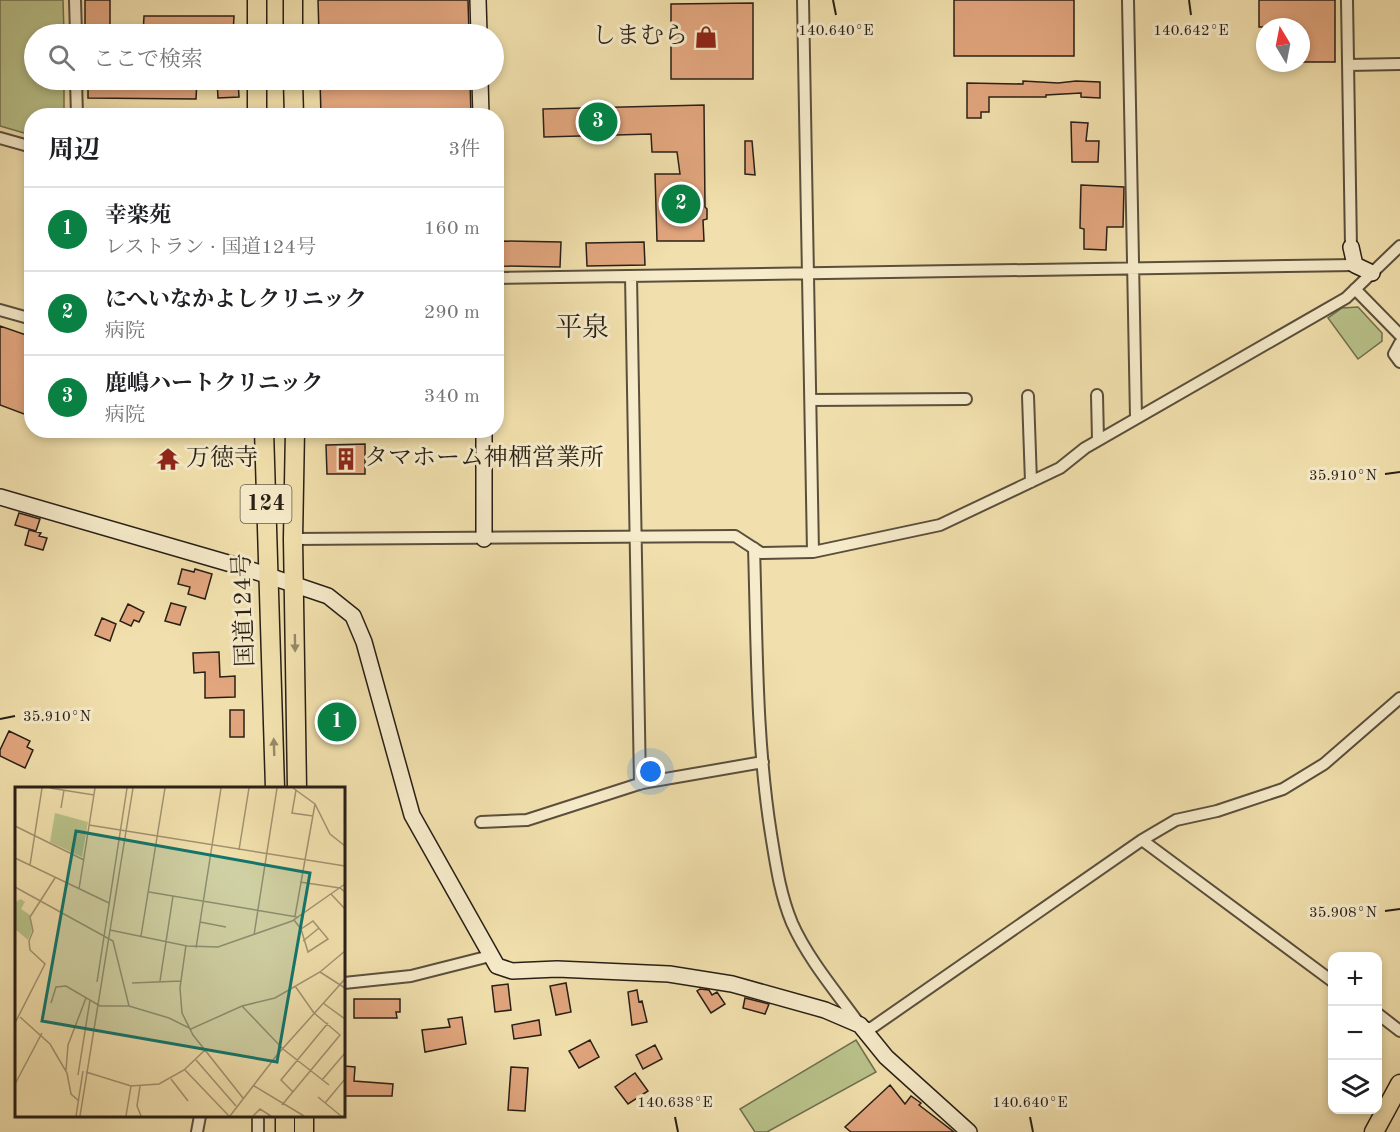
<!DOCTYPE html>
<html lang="ja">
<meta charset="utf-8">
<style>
body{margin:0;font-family:"Old Standard TT","Noto Serif JP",serif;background:#f6f6f6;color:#202124}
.controls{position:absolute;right:18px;bottom:18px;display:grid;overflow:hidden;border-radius:12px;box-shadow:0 3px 9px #0003}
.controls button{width:54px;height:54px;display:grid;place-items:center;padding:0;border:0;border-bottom:2px solid #e0e0e0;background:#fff;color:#202124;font:30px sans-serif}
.compass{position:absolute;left:1256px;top:18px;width:54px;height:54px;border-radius:50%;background:#fff;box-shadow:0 3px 9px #0003;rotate:350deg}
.you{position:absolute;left:651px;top:772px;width:21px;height:21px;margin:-15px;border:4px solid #fff;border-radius:50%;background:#1a73e8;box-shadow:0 0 0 9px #1a73e833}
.badge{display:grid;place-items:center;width:39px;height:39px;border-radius:50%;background:#0b8043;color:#fff;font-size:20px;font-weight:700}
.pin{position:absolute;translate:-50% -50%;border:3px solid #fff;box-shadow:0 2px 6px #0006}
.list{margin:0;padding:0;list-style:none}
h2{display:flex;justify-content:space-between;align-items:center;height:78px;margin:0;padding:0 24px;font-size:26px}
h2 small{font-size:20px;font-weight:400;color:#757577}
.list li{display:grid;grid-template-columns:39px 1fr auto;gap:18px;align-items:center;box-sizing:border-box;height:84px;padding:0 24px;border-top:2px solid #e0e0e0}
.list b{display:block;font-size:22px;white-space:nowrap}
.list p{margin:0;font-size:20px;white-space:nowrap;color:#757577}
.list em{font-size:20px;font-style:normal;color:#757577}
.icon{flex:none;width:33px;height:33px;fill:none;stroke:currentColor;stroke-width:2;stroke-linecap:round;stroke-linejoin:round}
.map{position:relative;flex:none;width:1400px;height:1132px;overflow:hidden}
.search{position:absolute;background:#fff;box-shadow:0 3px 9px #0003;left:24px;top:24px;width:480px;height:66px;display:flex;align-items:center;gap:15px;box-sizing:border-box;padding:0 21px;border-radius:33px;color:#757577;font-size:22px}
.panel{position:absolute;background:#fff;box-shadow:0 3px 9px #0003;left:24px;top:108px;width:480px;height:330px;border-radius:24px}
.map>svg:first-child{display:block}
</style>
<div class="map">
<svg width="1400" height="1132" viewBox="0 0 1400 1132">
<rect width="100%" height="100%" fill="#f1e0ad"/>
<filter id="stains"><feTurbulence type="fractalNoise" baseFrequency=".00333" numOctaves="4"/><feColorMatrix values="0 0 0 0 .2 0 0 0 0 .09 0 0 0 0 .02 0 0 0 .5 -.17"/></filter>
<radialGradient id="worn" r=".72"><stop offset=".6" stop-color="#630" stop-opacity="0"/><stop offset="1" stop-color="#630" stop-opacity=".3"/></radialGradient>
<path fill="#b9c28a" stroke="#707050" stroke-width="1.5" d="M0 0H63L64 34H34V80H64V115L32 116 31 135 0 126Z
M1358 307 1382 333V341L1358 359 1328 318 1342 308Z
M856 1040 876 1072 767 1132H755L740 1109Z"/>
<path fill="#e2a67e" stroke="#281f16" stroke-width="1.5" d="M85 0H110V34H85Z
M318 0H468L469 34H319Z
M954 0H1074V56H954Z
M1259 0H1335V62H1301V27H1259Z
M753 3V79H671V4Z
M144 16H234L233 34H143Z
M197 80 196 99 88 98V81L148 82V81Z
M217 80H238L239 97 218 98Z
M320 80H470L471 116H321Z
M1023 81 1058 83 1076 81 1100 82V98L1081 97V93L1046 95V97H989V112H981V118H967V83L1023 84Z
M704 105 705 207 707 209V219L703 220 704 241H657L655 174H680L677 152H652L651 134 544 137 543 109Z
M1071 122 1088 123 1086 141H1099L1098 162H1072Z
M745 141H752L755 175 745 174Z
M1081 185 1124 187 1123 227H1107L1106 250 1084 249V229L1080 228Z
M501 241 561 242 560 267 501 266Z
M644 242 645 265 587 266 586 243Z
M0 326 32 337V417L0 405Z
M365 444V474H327L326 445Z
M19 513 40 519 36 531 15 525Z
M29 530 41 533 39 536 47 538 43 550 25 545Z
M182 569 194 572 195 569 212 574 205 599 188 594 190 587 178 584Z
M171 603 186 607 180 625 165 621Z
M128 604 144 612 139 622 134 620 131 626 120 621Z
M102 618 116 624 110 641 95 635Z
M219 652 220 677 235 676V697L205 698V672L194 673 193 653Z
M328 707H347V736H328Z
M230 710H244V737H230Z
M9 731 30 741 27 747 33 750 25 768 0 756V750Z
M566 983 571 1012 556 1015 550 986Z
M508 984 511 1010 495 1012 492 986Z
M700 989 709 990 712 995 717 992 725 1004 711 1013 697 991Z
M637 990 639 1002 642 1001 647 1022 632 1025 628 992Z
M745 998 769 1004 765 1014 743 1008Z
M354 999H400V1012H396L397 1018H354Z
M462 1017 466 1044 425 1052 422 1030 450 1027 448 1019Z
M539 1020 541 1035 514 1039 512 1025Z
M590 1040 599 1057 579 1068 569 1051Z
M655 1045 662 1059 643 1069 636 1055Z
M344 1066 355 1067 354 1081 393 1084 392 1096H344Z
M511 1067 528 1068 525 1111 508 1110Z
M635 1073 648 1091 628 1104 615 1087Z
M890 1085 905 1104 911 1096 921 1103 919 1105 954 1132H851L845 1127Z"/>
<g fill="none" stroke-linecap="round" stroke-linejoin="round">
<g stroke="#5a4f3c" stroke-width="14">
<path id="street" d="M75 0 76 34
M803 0 813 552
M1128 0 1136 418
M1347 0 1351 247
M1348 65 1400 64
M76 80 77 116
M0 138 32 147
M631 276 640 784
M496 278 1355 265
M1355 289 1400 335
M0 310 32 319
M1400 343 1394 354 1400 362
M1097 395 1098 440
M1028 396 1031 482
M811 400 966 399
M293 539 735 536 761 553 813 552 940 525 1060 468 1085 448 1346 298 1400 246
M754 548C757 643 756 740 771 834 776 865 780 894 792 923 808 959 837 993 860 1025L870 1029 1142 840 1176 820 1217 811 1283 789 1324 764 1400 698
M481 822 527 820 642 783 763 762
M1142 840 1332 981
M344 983 411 976 490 956
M1378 1014 1400 1031
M258 1116V1132
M197 1132 200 1116"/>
</g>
<g stroke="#281f16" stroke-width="18">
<path id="secondary" d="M478 0 479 34
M480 80 481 116
M1351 247 1355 265 1372 273
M0 497 245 568 328 596 353 616 364 642 412 815 497 966 512 971 557 969 669 974 732 984 825 1010 860 1025 886 1057 969 1132
M484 539V430"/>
</g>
<g stroke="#281f16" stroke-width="21">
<path id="highway" d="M257 0V34
M293 0V34
M257 80V116
M293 80 294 116
M264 430 275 788
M295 430 293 539 297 788
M285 1116V1132
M304 1116V1132
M1374 1132 1400 1084"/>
</g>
<use href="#street" stroke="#f6ebca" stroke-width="10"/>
<use href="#secondary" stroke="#f6ebca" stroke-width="15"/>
<use href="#highway" stroke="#f1e0ad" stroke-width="18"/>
</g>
<defs><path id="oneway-solid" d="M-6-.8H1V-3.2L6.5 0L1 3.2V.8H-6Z" transform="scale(1.5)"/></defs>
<g fill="#978969">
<use href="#oneway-solid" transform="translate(295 643) rotate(89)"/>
<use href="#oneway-solid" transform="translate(274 747) rotate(-92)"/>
</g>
<path fill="none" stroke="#281f16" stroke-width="2" d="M833 0 836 15M1189 0 1191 15M1385 474 1400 472M0 719 15 716M1385 911 1400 909M675 1117 678 1132M1030 1117 1033 1132"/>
<defs>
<g id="shop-bare" transform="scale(1.8)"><path d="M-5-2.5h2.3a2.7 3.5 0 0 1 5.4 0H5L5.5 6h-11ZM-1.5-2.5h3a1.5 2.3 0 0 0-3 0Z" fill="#8f2418" stroke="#f6ebca" stroke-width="2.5" paint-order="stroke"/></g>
<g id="temple-bare" transform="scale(1.8)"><path d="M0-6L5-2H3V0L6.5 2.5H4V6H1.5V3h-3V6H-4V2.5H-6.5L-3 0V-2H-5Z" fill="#8f2418" stroke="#f6ebca" stroke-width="2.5" paint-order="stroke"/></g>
<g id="building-bare" transform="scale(1.8)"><path d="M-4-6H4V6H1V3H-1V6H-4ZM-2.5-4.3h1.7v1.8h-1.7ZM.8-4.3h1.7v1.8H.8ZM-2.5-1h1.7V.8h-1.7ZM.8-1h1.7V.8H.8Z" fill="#8f2418" stroke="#f6ebca" stroke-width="2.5" paint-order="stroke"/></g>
</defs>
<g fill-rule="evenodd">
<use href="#shop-bare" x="706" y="37"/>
<use href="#temple-bare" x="168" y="459"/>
<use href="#building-bare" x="346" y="459"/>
</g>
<g text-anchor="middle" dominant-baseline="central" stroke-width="6" stroke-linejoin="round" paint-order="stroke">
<rect fill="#f6ebca" stroke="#665c4c" stroke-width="1.5" x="240.5" y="485" width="51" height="38" rx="4.5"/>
<g font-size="22" font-weight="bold" fill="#281f16">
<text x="266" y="504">124</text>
</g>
<g font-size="24" fill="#281f16" stroke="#f6ebca" text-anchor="start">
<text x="688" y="37" text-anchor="end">しまむら</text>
<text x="186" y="459">万徳寺</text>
<text x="364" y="459">タマホーム神栖営業所</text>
</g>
<g font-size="24" fill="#281f16" stroke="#f6ebca">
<text transform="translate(245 610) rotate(-92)">国道124号</text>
</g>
<g font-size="27" fill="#281f16" stroke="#f6ebca">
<text x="582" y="328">平泉</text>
</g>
</g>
<g transform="translate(15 787)">
<rect width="330" height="330" fill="#f1e0ad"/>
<path d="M40 26 73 35 67 70 35 55ZM6 112 10 115 6 122 15 128 17 143 13 153 0 142V115Z" fill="#b9c28a"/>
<path fill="none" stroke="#a19371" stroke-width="1.5" d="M35 1 79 8M278 1 300 17 315 47 330 59M281 3 277 26 298 29M46 21 49 3M74 38 330 79M0 39 69 73M224 63 234 1M0 71 94 116M15 78 27 1M285 95 325 101 330 105M0 100 98 154 114 219M64 102 80 1M134 105 282 130M316 107 330 122M280 129 300 17M279 133 286 142 298 134 313 152 293 165 286 142M185 135 211 140M95 143 172 159 203 160 277 134 330 97M239 148 262 1M126 149 150 1M288 154 304 141M171 158 165 201 167 226 178 248 228 311M181 161 206 1M305 185 330 201M145 194 158 109M82 195 112 1M117 196 166 194M36 216 41 200 51 199 85 219H114L154 231 176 242 227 219 260 211 305 185 330 164M308 216 330 232M227 219 268 262 314 298M5 230 35 257 52 286 56 307 64 314M0 236 30 177 15 163 14 154 18 144 15 130 40 91M181 273 221 319M51 283 53 258 71 211M170 283 214 329M71 285 116 299 144 297 169 283 190 263M63 288 75 213M156 292 173 314M307 293 330 266M0 297 27 246M125 299 122 319 126 329M239 299 289 329M278 305 266 293 313 236M303 310 326 329M310 316 330 292M267 318 325 248 299 226 280 199M61 329 68 284M65 329 118 1M111 329 116 299M215 329 262 268 330 192M238 329 245 322 256 329"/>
<path fill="#0f766e" fill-opacity="0.15" stroke="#0f766e" stroke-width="3" d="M61 44 295 86 262 275 27 234Z"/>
<rect width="330" height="330" fill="none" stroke="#281f16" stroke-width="3"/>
</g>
<g font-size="15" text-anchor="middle" fill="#281f16" stroke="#f6ebca" stroke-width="6" stroke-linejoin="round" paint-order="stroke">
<text x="836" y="35">140.640°E</text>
<text x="1191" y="35">140.642°E</text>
<text x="1343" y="480">35.910°N</text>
<text x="57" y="721">35.910°N</text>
<text x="1343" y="917">35.908°N</text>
<text x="675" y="1107">140.638°E</text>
<text x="1030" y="1107">140.640°E</text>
</g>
<rect width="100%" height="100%" filter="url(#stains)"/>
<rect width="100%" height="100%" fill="url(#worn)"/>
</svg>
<div class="controls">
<button>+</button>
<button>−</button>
<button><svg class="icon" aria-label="layers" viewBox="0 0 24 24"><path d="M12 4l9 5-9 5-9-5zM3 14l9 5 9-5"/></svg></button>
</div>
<svg class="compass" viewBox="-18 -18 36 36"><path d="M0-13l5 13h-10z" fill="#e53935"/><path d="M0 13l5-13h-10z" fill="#757577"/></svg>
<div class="you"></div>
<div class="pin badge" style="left:337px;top:722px">1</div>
<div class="pin badge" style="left:681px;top:204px">2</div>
<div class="pin badge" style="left:598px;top:122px">3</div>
<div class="search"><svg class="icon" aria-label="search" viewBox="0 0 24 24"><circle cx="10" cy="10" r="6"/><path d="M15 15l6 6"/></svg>ここで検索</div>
<section class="panel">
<h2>周辺<small>3件</small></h2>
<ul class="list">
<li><span class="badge">1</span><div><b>幸楽苑</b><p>レストラン · 国道124号</p></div><em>160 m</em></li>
<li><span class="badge">2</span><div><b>にへいなかよしクリニック</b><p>病院</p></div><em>290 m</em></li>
<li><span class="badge">3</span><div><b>鹿嶋ハートクリニック</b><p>病院</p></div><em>340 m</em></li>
</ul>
</section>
</div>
